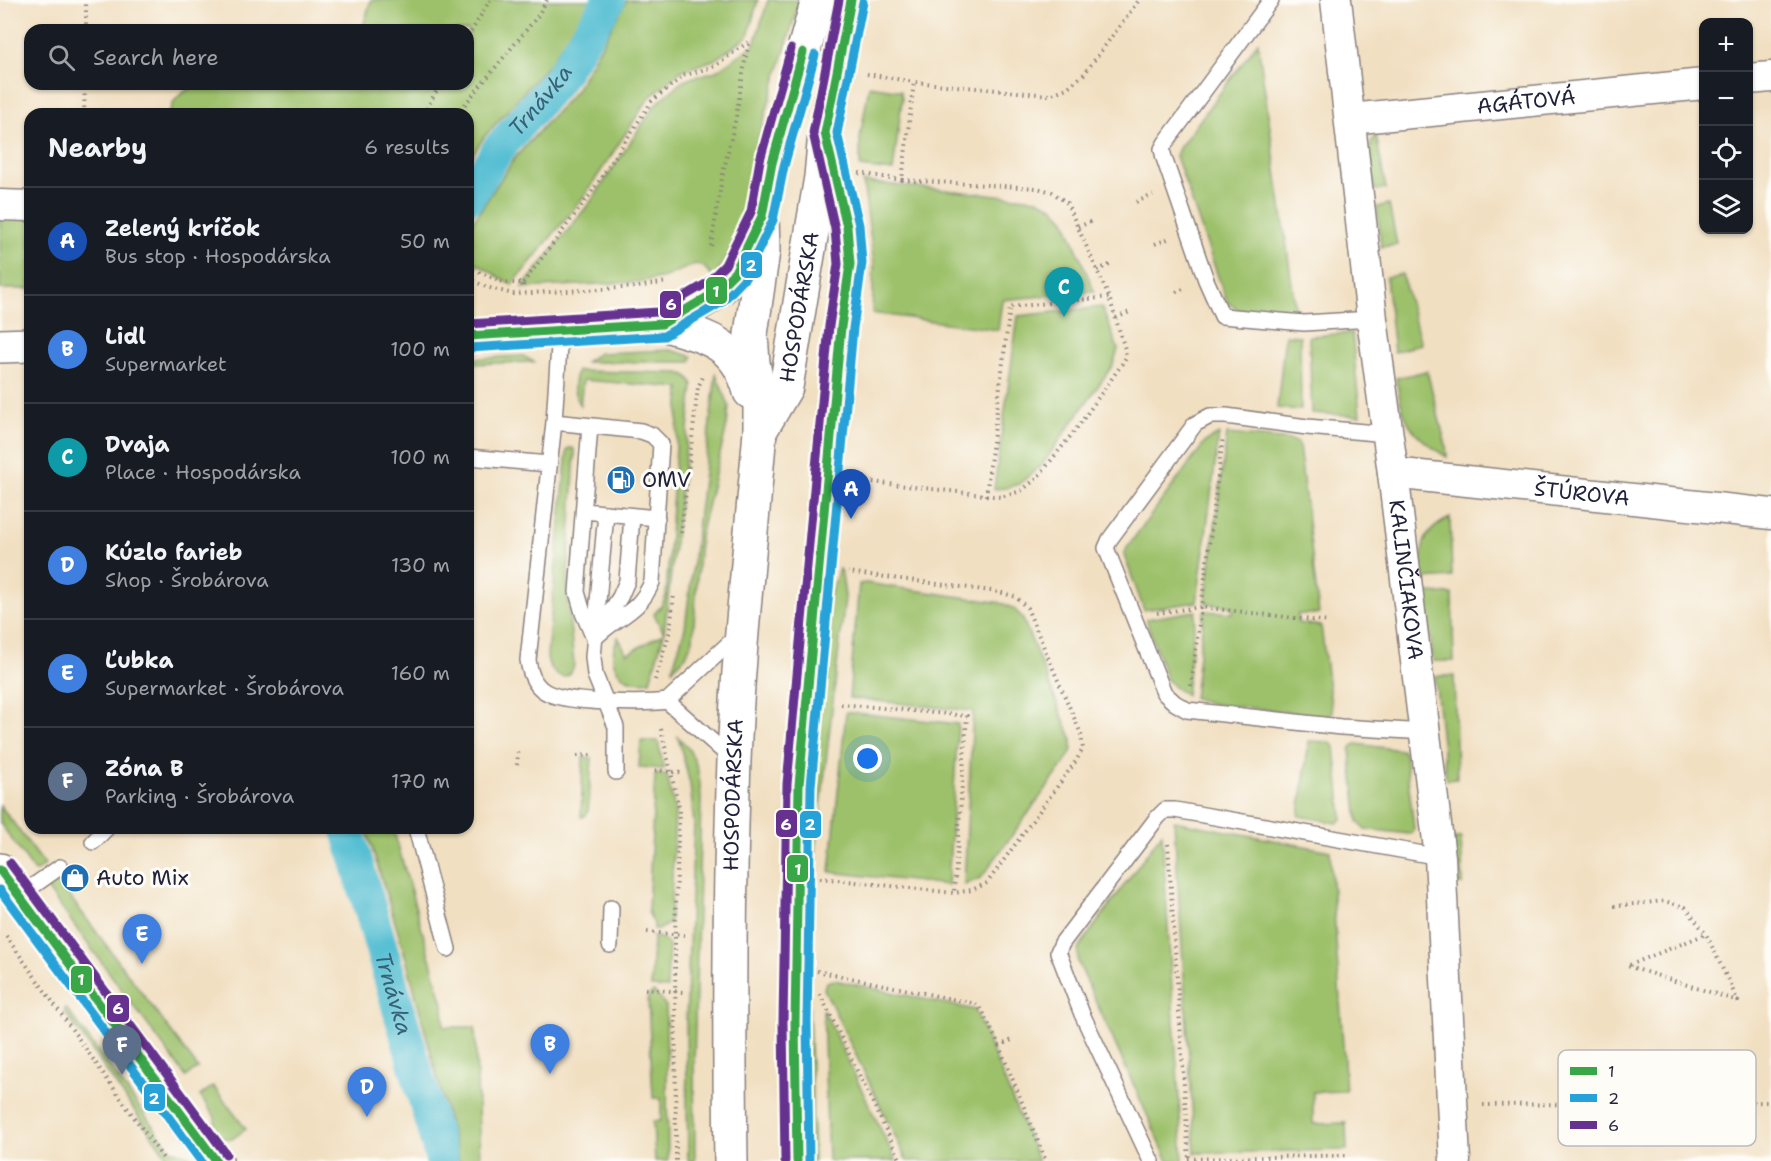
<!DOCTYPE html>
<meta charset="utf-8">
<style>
body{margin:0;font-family:"Shantell Sans",sans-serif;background:#20242c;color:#f1f3f6}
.controls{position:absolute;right:18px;top:18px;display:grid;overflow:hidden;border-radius:12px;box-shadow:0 2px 4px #0004}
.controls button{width:54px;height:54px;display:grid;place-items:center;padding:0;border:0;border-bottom:2px solid #363941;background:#171b24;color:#f1f3f6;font:30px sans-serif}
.you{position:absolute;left:868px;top:759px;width:21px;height:21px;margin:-15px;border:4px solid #fff;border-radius:50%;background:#1a73e8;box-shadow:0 0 0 9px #1a73e833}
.badge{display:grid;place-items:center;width:39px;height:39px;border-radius:50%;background:#2563eb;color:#fff;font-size:20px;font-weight:700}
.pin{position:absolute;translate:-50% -50px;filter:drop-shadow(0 2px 3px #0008)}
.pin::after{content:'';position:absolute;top:32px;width:21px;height:18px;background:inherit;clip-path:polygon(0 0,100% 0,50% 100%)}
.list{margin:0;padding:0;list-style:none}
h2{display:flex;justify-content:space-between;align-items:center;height:78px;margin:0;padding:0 24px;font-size:26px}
h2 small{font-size:20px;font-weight:400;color:#9ea1a6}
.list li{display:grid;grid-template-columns:39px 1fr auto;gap:18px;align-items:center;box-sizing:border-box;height:108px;padding:0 24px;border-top:2px solid #363941}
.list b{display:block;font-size:22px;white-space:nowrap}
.list p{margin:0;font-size:20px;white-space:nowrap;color:#9ea1a6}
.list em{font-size:20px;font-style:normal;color:#9ea1a6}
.icon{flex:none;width:33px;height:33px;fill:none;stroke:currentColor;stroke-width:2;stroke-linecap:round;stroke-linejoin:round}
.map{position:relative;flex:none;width:1771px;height:1161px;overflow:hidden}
.search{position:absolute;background:#171b24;box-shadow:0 2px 4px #0004;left:24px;top:24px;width:450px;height:66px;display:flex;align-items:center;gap:15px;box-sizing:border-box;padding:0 21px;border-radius:18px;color:#9ea1a6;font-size:22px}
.panel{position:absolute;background:#171b24;box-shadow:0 2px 4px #0004;left:24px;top:108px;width:450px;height:726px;border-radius:18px}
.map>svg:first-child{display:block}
</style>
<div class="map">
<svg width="1771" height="1161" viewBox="0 0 1771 1161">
<rect width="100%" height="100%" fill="#fdfcf7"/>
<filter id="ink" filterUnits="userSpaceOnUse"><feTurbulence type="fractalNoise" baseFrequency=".0167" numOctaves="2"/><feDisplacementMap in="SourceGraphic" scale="12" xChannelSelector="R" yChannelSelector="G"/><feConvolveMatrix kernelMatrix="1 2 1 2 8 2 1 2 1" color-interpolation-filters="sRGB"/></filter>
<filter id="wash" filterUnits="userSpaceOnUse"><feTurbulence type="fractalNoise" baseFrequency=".008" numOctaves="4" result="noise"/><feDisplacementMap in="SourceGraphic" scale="24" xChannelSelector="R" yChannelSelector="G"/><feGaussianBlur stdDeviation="1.35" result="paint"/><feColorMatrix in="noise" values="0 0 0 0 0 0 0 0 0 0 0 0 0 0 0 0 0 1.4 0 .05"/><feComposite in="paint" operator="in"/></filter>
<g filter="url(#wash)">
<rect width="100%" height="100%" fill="#f1dfc1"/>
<path fill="#9dc16b" stroke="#607253" stroke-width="1.5" d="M371 0H591L550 63 484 137 468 162V114H169C173 97 183 92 198 84H468V30H362Z
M627 0H758L748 36 714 60 681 71 649 98 585 195 512 285 468 258V229L514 159 576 90Z
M768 0H800L761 129 737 240 714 278 703 266 695 264 665 277 638 282 522 288 592 200 655 105 684 80 716 71 754 45Z
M1258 42 1296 313 1239 310 1227 302 1176 156 1179 148Z
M869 86 901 91 902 100 893 171 860 167V138Z
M1376 135 1386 189 1375 190C1372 173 1364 149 1376 135Z
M863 182 1038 199 1053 207 1065 220 1094 291 1002 300 998 330 872 313 874 264Z
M1389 204 1397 245 1381 247 1377 207Z
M0 217 30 218V289H0Z
M1402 274 1421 344 1394 352 1386 277Z
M1102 307 1118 349 1113 365 1042 465 1019 484 1006 488 994 489 1018 316Z
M1352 333 1360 416 1312 413 1309 336Z
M1285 335 1300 336 1301 410 1277 408Z
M670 350 692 356 691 362H585L599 353Z
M523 356 534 362 468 364V359Z
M577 371 679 373C687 375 691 377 693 386L664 633 650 681C620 686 605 664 618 637L627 654 664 633 654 614 661 606 666 596 680 388 583 380 580 405C573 394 572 383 577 371Z
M1427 371 1446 446 1447 457C1408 433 1403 421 1396 378Z
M716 374 729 406 727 425 700 536 693 639 686 656 672 670 685 628Z
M1219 434 1197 602 1144 610 1124 555 1128 546 1206 441Z
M1227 434 1291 440 1296 442 1299 446 1319 614H1298V623L1321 626 1332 713 1328 716 1213 704 1194 698 1204 611 1233 613V607L1205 603Z
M569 448H573L575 452 567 593 574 665C568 688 547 673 547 655L567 451Z
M1450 518 1452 577 1423 579C1421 550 1419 532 1450 518Z
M839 569 842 574 845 597 814 866 809 864 808 823 820 623Z
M866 583 1002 603 1014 609 1022 617 1072 740V750L1064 764 981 878 964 885 973 711 849 698 859 584Z
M1425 593 1452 594 1454 661H1433Z
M1196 611 1186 695 1174 687 1166 678 1146 619Z
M1435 676H1454L1457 779 1446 780Z
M846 712 958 724 948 885 830 872Z
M678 737C697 754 700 774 701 799L694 1064 695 1161H688L686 1021 694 824 690 784Z
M641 741H658L664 769 639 767Z
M1309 741 1329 742 1335 747 1342 817 1341 821 1337 823 1299 816Z
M1356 744 1401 750 1405 753 1414 829 1413 833 1409 834 1365 829 1358 822 1350 750 1352 746Z
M583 757 592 758 588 811 585 816 581 817Z
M655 774 667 775 675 811 670 923 658 930 654 929V924L648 912Z
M0 805 45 865 35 872 0 823Z
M1174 821 1330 851 1346 1091 1313 1092V1124L1346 1123 1347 1150 1195 1153Z
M366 828H393L443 1004 444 1027H475L480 1161H459L406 958Z
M1162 833 1183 1161H1168L1078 962V950L1083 942Z
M1453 838H1461L1463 884H1457Z
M56 878 198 1068 186 1077 46 887Z
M812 883 813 886 808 962H806L808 884Z
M653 936 661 938 669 944 667 988 651 987Z
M834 980 975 1010 1038 1161H907L824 989 826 982Z
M806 981H808L814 1161H808L805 1093Z
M654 992 666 1006 668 1161H655L653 1121H661V1098H653L648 998 650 994Z
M66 1008 170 1149 188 1155 191 1161H170L64 1011Z
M823 1009 896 1161H828Z
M213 1086 246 1129 232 1139 219 1137 216 1133 215 1117 200 1096Z"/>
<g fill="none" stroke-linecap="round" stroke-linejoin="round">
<g stroke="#56bfd3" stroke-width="33">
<path id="s1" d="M468 198 499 148 558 80 609 0"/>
<path id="s2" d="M347 828 442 1161"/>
</g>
</g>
</g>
<g filter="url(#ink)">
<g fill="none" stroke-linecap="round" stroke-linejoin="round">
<g stroke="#8a807e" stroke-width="18">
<path id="service" d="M1271 0 1166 142 1162 149 1164 158 1206 280 1222 316 1304 323 1372 319
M560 331 554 422 528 660C530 675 535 688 550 694 571 703 644 704 667 701L739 634
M554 422 641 431 652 435 661 444 652 582C638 615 617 615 594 639
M590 426 577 592 583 613 593 636
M1388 434 1307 427 1226 416H1210L1195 424 1110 539 1106 548 1164 693 1175 703 1187 710 1341 727 1426 732
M468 457 549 464
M584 511 657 518
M606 513 593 657 595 675 616 727V772
M600 628 620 597 627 581 632 516
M667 701 732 759
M416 828 448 949
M93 842 107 828
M19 896 60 867
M610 945 611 908
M797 1161 795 1022 799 785 818 565 841 327 850 264 847 227 832 164
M1151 1161 1082 1014 1058 952 1062 943 1157 818 1165 810H1175L1440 857"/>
</g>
<g stroke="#8a807e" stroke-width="33">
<g id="minor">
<path id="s3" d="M1336 0 1372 319 1393 473 1440 857 1455 1161"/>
<path d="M1748 79 1771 77"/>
<path id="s4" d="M1350 119 1704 84"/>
<path d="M0 205 30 206"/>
<path id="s5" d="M1393 473 1771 514"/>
</g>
</g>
<g stroke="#8a807e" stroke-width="36">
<g id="tertiary">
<path d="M662 324C687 309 721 296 736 271 744 258 750 242 756 228"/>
<path d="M468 336 662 324C707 337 737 342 750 392"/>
<path d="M0 346 30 345"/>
<path id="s6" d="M760 431 786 387 821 177 825 133 851 0"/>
<path d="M0 870 216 1161"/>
<path id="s7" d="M731 1161C729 1028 729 894 734 761 738 651 751 541 760 431V398L753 363 751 334 763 251 762 216 772 163 818 0"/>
</g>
</g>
<path stroke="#8a807e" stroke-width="4" stroke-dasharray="1.5 4.5" stroke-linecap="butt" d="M86 30V0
M468 37 490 0
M867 74 914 82
M84 114 85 84
M424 114 440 84
M457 114 537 17 547 0
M859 173 902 180
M1136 202 1153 195
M1078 227 1092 221
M1155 244 1168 239
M711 246 722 178 736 117 746 55 750 41
M468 267 504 283H523V286
M1097 270 1112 264
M468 278 486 287 513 294 638 287 667 282
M523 283 589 196 652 101 683 76 715 66 751 40
M1176 292 1186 288
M1116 318 1132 311
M855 480 1001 497 1021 491 1037 478 1077 428 1122 364 1126 357 1125 349 1109 297 1067 203 1052 192 1037 188 902 180 914 82 1049 95 1067 88 1084 74 1139 0
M986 496 1010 307 1109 297
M681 533 698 387 704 375
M1157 613 1201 607 1329 622
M655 680 670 631 674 594
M1191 686 1223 437
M841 704 967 716 954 893
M661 729 679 808 675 935 676 1161
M577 756 591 755
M517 765 518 752
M655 770 681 773
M1168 844 1189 1161
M820 878 954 893 972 890 987 883 1076 761 1083 749 1081 734 1027 608 1016 597 999 592 848 572
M1614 906 1664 901 1685 907 1706 934 1738 1001 1627 966 1706 934
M647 932 684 935
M6 936 165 1161
M817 971 976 1004 983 1012 999 1046 1046 1161
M645 989 683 992
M820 994 901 1161
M999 1046 1014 1039
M1483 1105 1771 1102
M1188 1159 1350 1155"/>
<use href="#service" stroke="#fff" stroke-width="15"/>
<use href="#minor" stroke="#fff" stroke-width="30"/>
<use href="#tertiary" stroke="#fff" stroke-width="33"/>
<g stroke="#fdfcf7" stroke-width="14">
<path id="bus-1" d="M468 336 662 324 714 293 735 272 762 216 772 163 803 52
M0 870 216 1161
M797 1161 795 1022 799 785 841 327 850 264 847 227 825 133 851 0"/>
</g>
<g stroke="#fdfcf7" stroke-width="14">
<path id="bus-2" d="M469 348 664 336 722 302 745 278 773 220 784 166 815 55
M0 890 201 1161
M809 1161 807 1022 811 786 853 328 862 263 859 225 837 133 863 2"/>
</g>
<g stroke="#fdfcf7" stroke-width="14">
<path id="bus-3" d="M468 324 658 312 707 283 725 265 751 212 760 160 791 49
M10 863 226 1154
M785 1161 783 1022 787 784 829 326 838 264 835 229 813 133 839 0"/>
</g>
<use href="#bus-1" stroke="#39a648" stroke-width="9"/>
<use href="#bus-2" stroke="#26a2d9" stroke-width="9"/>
<use href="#bus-3" stroke="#66318f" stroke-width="9"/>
</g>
</g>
<defs>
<g id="fuel-disc" transform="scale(1.5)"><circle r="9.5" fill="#1f6fb2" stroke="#fdfcf7"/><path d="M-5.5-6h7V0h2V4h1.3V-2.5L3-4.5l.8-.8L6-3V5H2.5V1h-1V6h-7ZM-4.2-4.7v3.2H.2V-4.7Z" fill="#fff"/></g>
<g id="shop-disc" transform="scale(1.5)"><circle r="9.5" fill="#1f6fb2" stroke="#fdfcf7"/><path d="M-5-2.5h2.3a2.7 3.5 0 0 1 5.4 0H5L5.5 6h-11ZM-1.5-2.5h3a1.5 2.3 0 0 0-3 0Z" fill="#fff"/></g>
</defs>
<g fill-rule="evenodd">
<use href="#fuel-disc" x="621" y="480"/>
<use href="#shop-disc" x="75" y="878"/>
</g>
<g text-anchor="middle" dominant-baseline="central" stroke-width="6" stroke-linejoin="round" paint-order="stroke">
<g font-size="21" fill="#22223b" stroke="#fdfcf7">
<text stroke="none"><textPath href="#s4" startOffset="177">AGÁTOVÁ</textPath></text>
<text stroke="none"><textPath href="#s6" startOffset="132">HOSPODÁRSKA</textPath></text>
<text stroke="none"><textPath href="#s5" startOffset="190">ŠTÚROVA</textPath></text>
<text stroke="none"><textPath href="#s3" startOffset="584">KALINČIAKOVA</textPath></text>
<text stroke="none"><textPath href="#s7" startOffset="366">HOSPODÁRSKA</textPath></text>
</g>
<g font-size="21" fill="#22223b" stroke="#fdfcf7" text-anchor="start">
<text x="642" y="480">OMV</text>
<text x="96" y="878">Auto Mix</text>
</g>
<g font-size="22" font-style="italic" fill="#376178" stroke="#fdfcf7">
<text stroke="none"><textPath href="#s1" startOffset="122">Trnávka</textPath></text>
<text stroke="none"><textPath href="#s2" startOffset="172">Trnávka</textPath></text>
</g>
</g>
<rect x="1558" y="1050" width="198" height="96" rx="9" fill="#fdfcf7" stroke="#bbbbbf" stroke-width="1.5"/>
<rect x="1570" y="1067" width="27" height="8" fill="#39a648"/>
<rect x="1570" y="1094" width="27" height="8" fill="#26a2d9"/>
<rect x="1570" y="1121" width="27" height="8" fill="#66318f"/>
<g font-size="16" fill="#22223b">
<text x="1608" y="1077">1</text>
<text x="1608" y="1104">2</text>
<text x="1608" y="1131">6</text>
</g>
<g stroke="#fdfcf7" stroke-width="2">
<rect x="740" y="251" width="23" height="28" rx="6" fill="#26a2d9"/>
<rect x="705" y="276" width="23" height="29" rx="6" fill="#39a648"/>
<rect x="659" y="290" width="23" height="29" rx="6" fill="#66318f"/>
<rect x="775" y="809" width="23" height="29" rx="6" fill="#66318f"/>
<rect x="799" y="810" width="23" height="29" rx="6" fill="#26a2d9"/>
<rect x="786" y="854" width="23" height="29" rx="6" fill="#39a648"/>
<rect x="70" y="965" width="23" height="29" rx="6" fill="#39a648"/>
<rect x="106" y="994" width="24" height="29" rx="6" fill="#66318f"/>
<rect x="143" y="1083" width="23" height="29" rx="6" fill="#26a2d9"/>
</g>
<g font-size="16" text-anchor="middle" font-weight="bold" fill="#fff">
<text x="751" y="271">2</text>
<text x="716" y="297">1</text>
<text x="671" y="310">6</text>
<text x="786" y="830">6</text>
<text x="810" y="830">2</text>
<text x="798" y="875">1</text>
<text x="81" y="985">1</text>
<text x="118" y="1014">6</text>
<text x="154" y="1104">2</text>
</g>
</svg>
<div class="controls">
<button>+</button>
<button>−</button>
<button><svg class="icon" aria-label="locate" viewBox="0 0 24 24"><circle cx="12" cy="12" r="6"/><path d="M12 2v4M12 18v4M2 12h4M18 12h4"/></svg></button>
<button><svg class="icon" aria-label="layers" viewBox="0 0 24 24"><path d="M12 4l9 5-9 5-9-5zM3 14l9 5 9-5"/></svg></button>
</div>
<div class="you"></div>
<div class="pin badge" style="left:851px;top:519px;background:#1a4fb4">A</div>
<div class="pin badge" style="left:550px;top:1074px;background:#3f7fe0">B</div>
<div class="pin badge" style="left:1064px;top:317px;background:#0f9aa8">C</div>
<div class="pin badge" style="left:367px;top:1117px;background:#3f7fe0">D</div>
<div class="pin badge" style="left:142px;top:964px;background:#3f7fe0">E</div>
<div class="pin badge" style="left:122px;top:1075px;background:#5c6f8a">F</div>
<div class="search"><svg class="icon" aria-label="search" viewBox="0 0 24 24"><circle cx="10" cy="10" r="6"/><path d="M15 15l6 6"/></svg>Search here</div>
<section class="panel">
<h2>Nearby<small>6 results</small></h2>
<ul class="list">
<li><span class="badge" style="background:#1a4fb4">A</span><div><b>Zelený kríčok</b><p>Bus stop · Hospodárska</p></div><em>50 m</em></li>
<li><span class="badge" style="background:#3f7fe0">B</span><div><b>Lidl</b><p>Supermarket</p></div><em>100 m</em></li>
<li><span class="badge" style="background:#0f9aa8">C</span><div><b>Dvaja</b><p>Place · Hospodárska</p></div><em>100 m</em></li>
<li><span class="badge" style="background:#3f7fe0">D</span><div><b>Kúzlo farieb</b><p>Shop · Šrobárova</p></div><em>130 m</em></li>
<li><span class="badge" style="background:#3f7fe0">E</span><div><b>Ľubka</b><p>Supermarket · Šrobárova</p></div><em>160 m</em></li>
<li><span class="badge" style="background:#5c6f8a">F</span><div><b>Zóna B</b><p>Parking · Šrobárova</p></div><em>170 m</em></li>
</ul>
</section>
</div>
